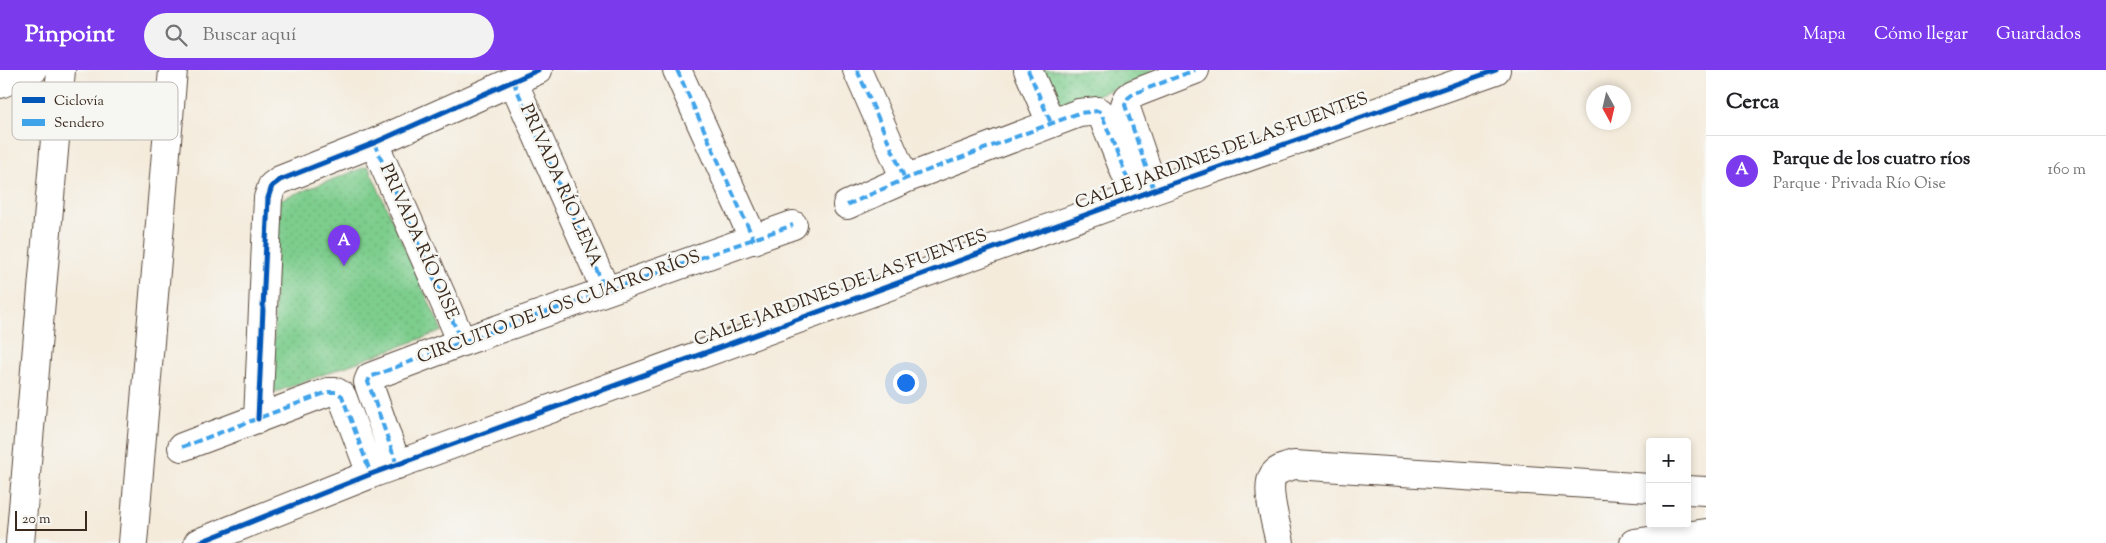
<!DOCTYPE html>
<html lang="es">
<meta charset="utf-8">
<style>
body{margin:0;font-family:"Sorts Mill Goudy",serif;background:#f2f2f2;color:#202124}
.controls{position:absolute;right:15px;bottom:15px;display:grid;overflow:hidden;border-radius:5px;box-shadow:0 2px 8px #0003}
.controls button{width:45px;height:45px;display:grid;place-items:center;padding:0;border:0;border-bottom:1px solid #e0e0e0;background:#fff;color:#202124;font:25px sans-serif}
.compass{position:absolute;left:1586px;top:15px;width:45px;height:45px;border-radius:50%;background:#fff;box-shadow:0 2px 8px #0003;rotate:172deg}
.scale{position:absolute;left:15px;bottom:12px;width:72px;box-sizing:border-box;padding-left:5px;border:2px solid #3b2a1e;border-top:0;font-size:14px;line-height:18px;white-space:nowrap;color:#3b2a1e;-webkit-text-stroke:4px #f6f6f2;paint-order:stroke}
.you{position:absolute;left:905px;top:312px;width:18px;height:18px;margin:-12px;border:4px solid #fff;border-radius:50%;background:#1a73e8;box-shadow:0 0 0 8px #1a73e833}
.badge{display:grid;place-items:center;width:32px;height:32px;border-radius:50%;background:#7c3aed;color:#fff;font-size:16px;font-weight:700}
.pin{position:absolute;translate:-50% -41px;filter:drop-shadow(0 1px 2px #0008)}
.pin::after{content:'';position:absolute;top:26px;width:18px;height:15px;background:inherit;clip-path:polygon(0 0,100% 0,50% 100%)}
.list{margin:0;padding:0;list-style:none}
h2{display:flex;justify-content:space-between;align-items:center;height:65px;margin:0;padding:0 20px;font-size:21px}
h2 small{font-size:16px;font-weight:400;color:#757577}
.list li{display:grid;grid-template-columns:32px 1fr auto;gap:15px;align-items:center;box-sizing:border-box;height:70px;padding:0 20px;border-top:1px solid #e0e0e0}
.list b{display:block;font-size:19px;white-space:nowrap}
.list p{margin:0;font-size:16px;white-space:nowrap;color:#757577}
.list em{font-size:16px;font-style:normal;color:#757577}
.icon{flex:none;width:28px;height:28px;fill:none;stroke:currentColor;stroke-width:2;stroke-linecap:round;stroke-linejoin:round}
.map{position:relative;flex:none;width:1706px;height:473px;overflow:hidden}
header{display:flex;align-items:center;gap:30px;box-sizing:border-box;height:70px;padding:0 25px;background:#7c3aed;color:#fff}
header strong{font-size:24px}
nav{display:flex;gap:28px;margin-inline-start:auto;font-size:18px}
.search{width:350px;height:45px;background:#f2f2f2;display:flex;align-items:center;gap:12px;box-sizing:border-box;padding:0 18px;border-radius:28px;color:#757577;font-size:19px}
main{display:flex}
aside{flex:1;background:#fff}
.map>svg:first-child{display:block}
</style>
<header>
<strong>Pinpoint</strong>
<div class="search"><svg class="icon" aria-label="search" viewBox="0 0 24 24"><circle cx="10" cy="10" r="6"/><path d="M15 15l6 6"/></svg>Buscar aquí</div>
<nav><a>Mapa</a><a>Cómo llegar</a><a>Guardados</a></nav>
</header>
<main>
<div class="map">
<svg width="1706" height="473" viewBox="0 0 1706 473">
<defs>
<pattern id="park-dots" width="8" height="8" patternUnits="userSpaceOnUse" patternTransform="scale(1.25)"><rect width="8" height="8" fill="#7dcd8d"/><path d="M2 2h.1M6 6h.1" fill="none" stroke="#6db079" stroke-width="1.8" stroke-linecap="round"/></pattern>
</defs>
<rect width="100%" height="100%" fill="#f6f6f2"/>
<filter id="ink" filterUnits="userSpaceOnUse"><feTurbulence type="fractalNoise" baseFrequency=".02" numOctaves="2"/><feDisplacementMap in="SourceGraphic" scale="10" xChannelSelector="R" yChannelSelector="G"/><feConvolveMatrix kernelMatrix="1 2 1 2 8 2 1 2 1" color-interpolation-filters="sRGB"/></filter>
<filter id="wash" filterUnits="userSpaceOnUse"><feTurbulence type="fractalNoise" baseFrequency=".0096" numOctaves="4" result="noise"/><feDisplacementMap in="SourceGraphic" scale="20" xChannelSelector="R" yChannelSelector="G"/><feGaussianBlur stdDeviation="1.12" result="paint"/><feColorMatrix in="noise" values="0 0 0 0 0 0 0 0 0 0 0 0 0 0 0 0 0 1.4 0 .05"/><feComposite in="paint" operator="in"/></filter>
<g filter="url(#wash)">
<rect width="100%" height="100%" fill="#f4ebdb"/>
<path fill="url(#park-dots)" stroke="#5c7c56" d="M1043 0H1164L1059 39Z
M368 96 442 261 273 323 276 131Z"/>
</g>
<g filter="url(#ink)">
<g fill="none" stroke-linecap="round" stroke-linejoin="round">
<g stroke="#57473a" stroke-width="30">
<path id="street" d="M677 0 754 170
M857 0 905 109
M1028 0 1051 53
M513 11 606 221
M0 14 33 0
M374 73 462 272
M1154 120 1125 35 1128 28 1133 24 1195 0
M847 135 905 109 1079 43 1098 41 1101 43 1135 127
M258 349 268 128 272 116 280 110 374 73 538 0
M182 377 328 322H336L342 326 371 404
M397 395 368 312 370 307 462 272 793 155
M1687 420 1706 421
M20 473 61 0
M133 473 173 0
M198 473 371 404 1154 120 1496 0
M1280 473C1277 457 1265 419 1273 406 1277 399 1287 397 1294 395L1650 418
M1634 473 1706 463"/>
</g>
<use href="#street" stroke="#fff" stroke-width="28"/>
<path stroke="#3fa3ea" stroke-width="4" stroke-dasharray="8 4" stroke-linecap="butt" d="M677 0 754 170
M857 0 905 109
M1028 0 1051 53
M513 11 606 221
M374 73 462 272
M1154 120 1125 35 1128 28 1133 24 1195 0
M847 135 905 109 1079 43 1098 41 1101 43 1135 127
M182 377 328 322H336L342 326 371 404
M397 395 368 312 370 307 462 272 793 155"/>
<g stroke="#f6f6f2" stroke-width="8">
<path id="cycleway" d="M258 349 268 128 272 116 280 110 374 73 538 0
M198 473 371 404 1154 120 1496 0"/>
</g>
<use href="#cycleway" stroke="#0057b8" stroke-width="5"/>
</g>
</g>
<g text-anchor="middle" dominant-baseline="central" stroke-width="5" stroke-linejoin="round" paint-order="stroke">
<g font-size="18" fill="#3b2a1e" stroke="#f6f6f2">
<text transform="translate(1222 82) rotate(-20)">CALLE JARDINES DE LAS FUENTES</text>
<text transform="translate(560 116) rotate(66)">PRIVADA RÍO LENA</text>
<text transform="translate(418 172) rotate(66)">PRIVADA RÍO OISE</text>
<text transform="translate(841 219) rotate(-20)">CALLE JARDINES DE LAS FUENTES</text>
<text transform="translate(559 238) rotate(-20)">CIRCUITO DE LOS CUATRO RÍOS</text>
</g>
</g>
<rect x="12" y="12" width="166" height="58" rx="8" fill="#f6f6f2" stroke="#beb9b2" stroke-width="1"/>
<rect x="22" y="27" width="23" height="6" fill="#0057b8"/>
<rect x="22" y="49" width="23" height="7" fill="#3fa3ea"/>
<g font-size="14" fill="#3b2a1e">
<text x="54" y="35">Ciclovía</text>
<text x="54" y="57">Sendero</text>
</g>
</svg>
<div class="controls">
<button>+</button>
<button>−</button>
</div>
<svg class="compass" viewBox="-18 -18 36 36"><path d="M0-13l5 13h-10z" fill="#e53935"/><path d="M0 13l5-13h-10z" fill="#757577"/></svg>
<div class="scale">20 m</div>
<div class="you"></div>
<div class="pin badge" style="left:344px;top:196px">A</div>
</div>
<aside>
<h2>Cerca<small></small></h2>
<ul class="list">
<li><span class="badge">A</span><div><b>Parque de los cuatro ríos</b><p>Parque · Privada Río Oise</p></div><em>160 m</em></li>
</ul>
</aside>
</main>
